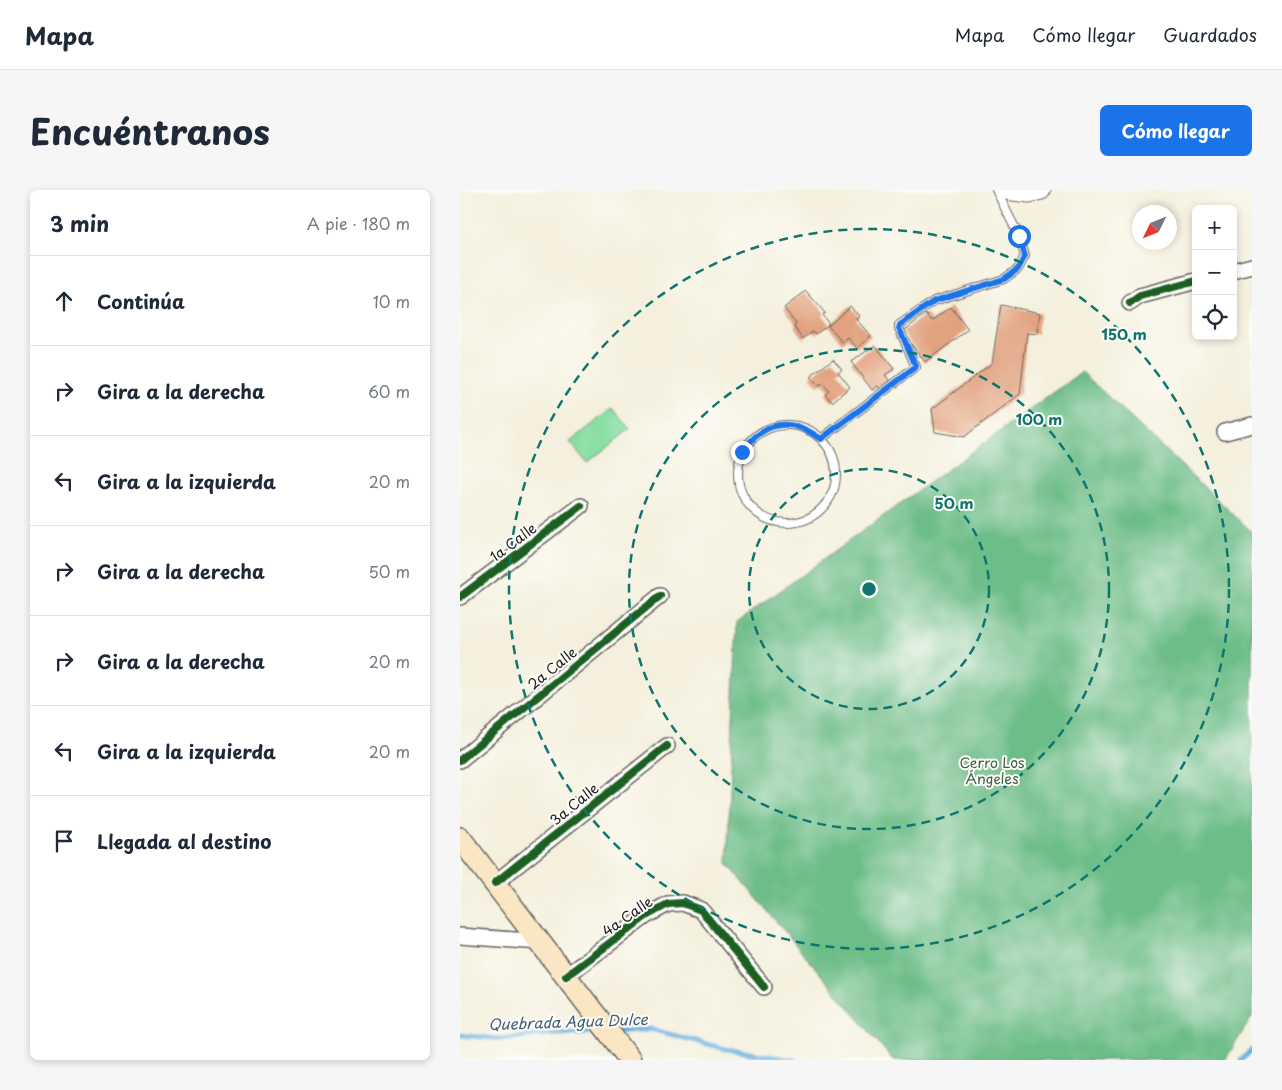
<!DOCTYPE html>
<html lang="es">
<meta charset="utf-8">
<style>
body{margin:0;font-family:"Playpen Sans",sans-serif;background:#f6f6f7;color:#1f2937}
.controls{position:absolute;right:15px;top:15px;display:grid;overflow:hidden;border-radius:8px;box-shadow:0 2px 8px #0003}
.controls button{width:45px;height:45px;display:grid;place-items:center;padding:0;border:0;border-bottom:1px solid #e0e1e3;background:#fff;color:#1f2937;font:25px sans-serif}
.compass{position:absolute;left:672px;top:15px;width:45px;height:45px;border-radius:50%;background:#fff;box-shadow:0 2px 8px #0003;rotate:227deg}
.stop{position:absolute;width:15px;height:15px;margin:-11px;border:4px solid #1a73e8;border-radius:50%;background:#fff}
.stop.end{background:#1a73e8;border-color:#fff;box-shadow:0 1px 5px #0008}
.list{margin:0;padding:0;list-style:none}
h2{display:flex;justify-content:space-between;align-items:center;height:65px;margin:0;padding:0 20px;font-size:21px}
h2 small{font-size:16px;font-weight:400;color:#747a83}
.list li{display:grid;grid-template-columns:32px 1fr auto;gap:15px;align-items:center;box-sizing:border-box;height:90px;padding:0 20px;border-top:1px solid #e0e1e3}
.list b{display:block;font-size:19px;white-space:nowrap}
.list em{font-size:16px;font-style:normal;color:#747a83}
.icon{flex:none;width:28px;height:28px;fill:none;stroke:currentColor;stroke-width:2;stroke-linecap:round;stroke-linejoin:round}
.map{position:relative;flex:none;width:792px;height:870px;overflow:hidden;border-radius:8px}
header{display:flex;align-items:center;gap:30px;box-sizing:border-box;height:70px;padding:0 25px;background:#fff;border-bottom:1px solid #e0e1e3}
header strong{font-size:24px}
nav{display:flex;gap:28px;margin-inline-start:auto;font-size:18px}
.intro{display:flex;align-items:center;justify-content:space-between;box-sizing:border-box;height:120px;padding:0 30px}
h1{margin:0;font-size:35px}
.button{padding:12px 22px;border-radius:8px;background:#1a73e8;color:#fff;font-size:18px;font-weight:700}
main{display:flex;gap:30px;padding:0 30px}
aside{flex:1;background:#fff;border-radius:8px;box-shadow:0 2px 8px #0003}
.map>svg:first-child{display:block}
</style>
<header>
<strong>Mapa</strong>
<nav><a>Mapa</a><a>Cómo llegar</a><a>Guardados</a></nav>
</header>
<div class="intro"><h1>Encuéntranos</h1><a class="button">Cómo llegar</a></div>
<main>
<aside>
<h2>3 min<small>A pie · 180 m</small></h2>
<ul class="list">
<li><svg class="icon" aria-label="ahead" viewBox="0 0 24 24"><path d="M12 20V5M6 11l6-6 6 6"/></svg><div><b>Continúa</b></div><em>10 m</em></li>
<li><svg class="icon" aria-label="right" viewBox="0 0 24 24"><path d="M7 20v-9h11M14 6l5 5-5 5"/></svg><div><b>Gira a la derecha</b></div><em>60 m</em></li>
<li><svg class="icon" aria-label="left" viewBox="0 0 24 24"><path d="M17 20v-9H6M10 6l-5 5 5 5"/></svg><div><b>Gira a la izquierda</b></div><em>20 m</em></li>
<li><svg class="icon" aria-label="right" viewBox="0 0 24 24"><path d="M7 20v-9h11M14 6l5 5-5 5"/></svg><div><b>Gira a la derecha</b></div><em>50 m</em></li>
<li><svg class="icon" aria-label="right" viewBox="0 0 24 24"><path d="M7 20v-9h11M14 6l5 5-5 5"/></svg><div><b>Gira a la derecha</b></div><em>20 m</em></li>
<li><svg class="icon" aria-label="left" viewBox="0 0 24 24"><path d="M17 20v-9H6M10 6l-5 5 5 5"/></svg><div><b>Gira a la izquierda</b></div><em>20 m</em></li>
<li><svg class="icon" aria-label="arrive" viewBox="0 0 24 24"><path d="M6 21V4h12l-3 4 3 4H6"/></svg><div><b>Llegada al destino</b></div></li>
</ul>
</aside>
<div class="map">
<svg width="792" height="870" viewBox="0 0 792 870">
<rect width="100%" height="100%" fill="#fdfcf7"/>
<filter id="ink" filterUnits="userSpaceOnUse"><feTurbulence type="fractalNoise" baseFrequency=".02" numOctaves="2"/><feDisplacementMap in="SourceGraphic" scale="10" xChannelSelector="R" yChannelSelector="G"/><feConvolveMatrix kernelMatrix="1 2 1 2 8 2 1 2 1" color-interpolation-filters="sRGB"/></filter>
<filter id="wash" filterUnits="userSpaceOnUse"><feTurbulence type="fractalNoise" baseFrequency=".0096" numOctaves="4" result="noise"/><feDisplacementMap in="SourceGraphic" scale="20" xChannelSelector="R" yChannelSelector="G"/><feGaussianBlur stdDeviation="1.12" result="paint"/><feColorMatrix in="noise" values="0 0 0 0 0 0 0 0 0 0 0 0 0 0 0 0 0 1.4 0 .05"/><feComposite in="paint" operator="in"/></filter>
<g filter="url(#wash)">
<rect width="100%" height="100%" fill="#f4f0dd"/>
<path fill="#87dea2" stroke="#527d5f" d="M153 218 170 239 127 273 110 252Z"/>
<path fill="#6dbd88" stroke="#446c52" d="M622 182 792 342V827L765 870H433L267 673 277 432Z"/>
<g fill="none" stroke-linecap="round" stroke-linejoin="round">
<path stroke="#6bb1e1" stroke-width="5" d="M156 842 190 839 266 859 334 870
M0 845 40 849 97 843 143 842
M781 870 792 860"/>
</g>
<g id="blocks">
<path fill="#e2a27f" d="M346 101 365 123 362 125 369 134 356 144 353 141 343 149 334 136 336 134 324 118Z
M541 115 580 123 577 144 567 143 560 204 504 247 475 242 472 219 532 173Z
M390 116 399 126 396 129 411 146 397 158 388 148 383 153 368 136Z
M491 117 508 140 465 172 442 142 466 124 472 131Z
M415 155 434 179 425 185 430 191 420 199 418 196 412 200 391 172Z
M373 169 382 179 378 182 390 197 372 212 365 204 369 201 363 194 358 196 350 187Z"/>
</g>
</g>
<g filter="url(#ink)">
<use href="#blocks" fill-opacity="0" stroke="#686660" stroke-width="1"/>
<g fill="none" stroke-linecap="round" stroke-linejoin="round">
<g stroke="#686660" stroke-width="10">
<path id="service" d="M278 284a49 49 0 1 1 98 0a49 49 0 1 1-98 0Z
M361 249 456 177 439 138V135L474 111 544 89 558 79 565 66 559 46 536 0"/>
</g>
<g stroke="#686660" stroke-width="18">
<path id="minor" d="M773 81 792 76
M670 113 680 106 736 91
M765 242 792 235
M0 407 121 316
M0 570 200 406
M35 693 207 556
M0 746 81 752
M106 786 186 726 208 714 223 713 241 720 304 797"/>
</g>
<g stroke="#686660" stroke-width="21">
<path id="tertiary" d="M546 0 569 3 581 0"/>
</g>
<g stroke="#686660" stroke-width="24">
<path id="secondary" d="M0 648 170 870"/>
</g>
<use href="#service" stroke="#fff" stroke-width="8"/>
<use href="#minor" stroke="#fff" stroke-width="15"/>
<use href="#tertiary" stroke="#fff" stroke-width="19"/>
<use href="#secondary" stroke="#fbe6c4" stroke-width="21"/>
<g stroke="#fdfcf7" stroke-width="11">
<path id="cycleway" d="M670 113 680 106 736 91
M0 407 121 316
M0 570 200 406
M35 693 207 556
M106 786 186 726 208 714 223 713 241 720 304 797"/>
</g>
<use href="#cycleway" stroke="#1b5e20" stroke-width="8"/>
</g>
</g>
<g fill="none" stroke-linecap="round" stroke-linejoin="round" filter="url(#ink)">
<path stroke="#1a73e8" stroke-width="6" d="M282 262C304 231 330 226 361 249L455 178 456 176 439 138 440 135 474 111 544 89 558 79 565 66 559 46"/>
</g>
<g fill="none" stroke="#0f766e" stroke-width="2.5" stroke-dasharray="9 6">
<circle cx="409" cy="399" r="120"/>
<circle cx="409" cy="399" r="240"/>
<circle cx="409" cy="399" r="360"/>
</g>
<g text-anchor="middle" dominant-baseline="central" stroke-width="4" stroke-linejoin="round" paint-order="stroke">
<g font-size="14" fill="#1c1c1c" stroke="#fdfcf7">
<text transform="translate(53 352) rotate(-37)">1a Calle</text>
<text transform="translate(92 478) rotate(-39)">2a Calle</text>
<text transform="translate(114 614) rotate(-39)">3a Calle</text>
<text transform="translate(167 726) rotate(-35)">4a Calle</text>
</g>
<g font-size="14" fill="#41604b" stroke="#fdfcf7">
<text x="532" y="572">Cerro Los<tspan x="532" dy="16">Ángeles</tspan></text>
</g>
<g font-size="15" font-style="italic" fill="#405f75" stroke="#fdfcf7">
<text transform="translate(108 831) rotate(-2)">Quebrada Agua Dulce</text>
</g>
</g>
<circle cx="409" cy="399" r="8" fill="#0f766e" stroke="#fdfcf7" stroke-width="2.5"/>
<g font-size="15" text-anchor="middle" font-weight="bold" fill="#0f766e" stroke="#fdfcf7" stroke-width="4" stroke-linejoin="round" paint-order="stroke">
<text x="664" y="150">150 m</text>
<text x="579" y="235">100 m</text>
<text x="494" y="319">50 m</text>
</g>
</svg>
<div class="controls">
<button>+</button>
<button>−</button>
<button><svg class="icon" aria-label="locate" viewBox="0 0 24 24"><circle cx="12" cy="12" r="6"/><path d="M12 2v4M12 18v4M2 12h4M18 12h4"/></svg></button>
</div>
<svg class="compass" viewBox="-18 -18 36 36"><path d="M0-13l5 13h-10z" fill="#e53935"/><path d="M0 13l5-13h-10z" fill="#747a83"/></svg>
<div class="stop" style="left:559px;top:46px"></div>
<div class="stop end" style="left:282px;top:262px"></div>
</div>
</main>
